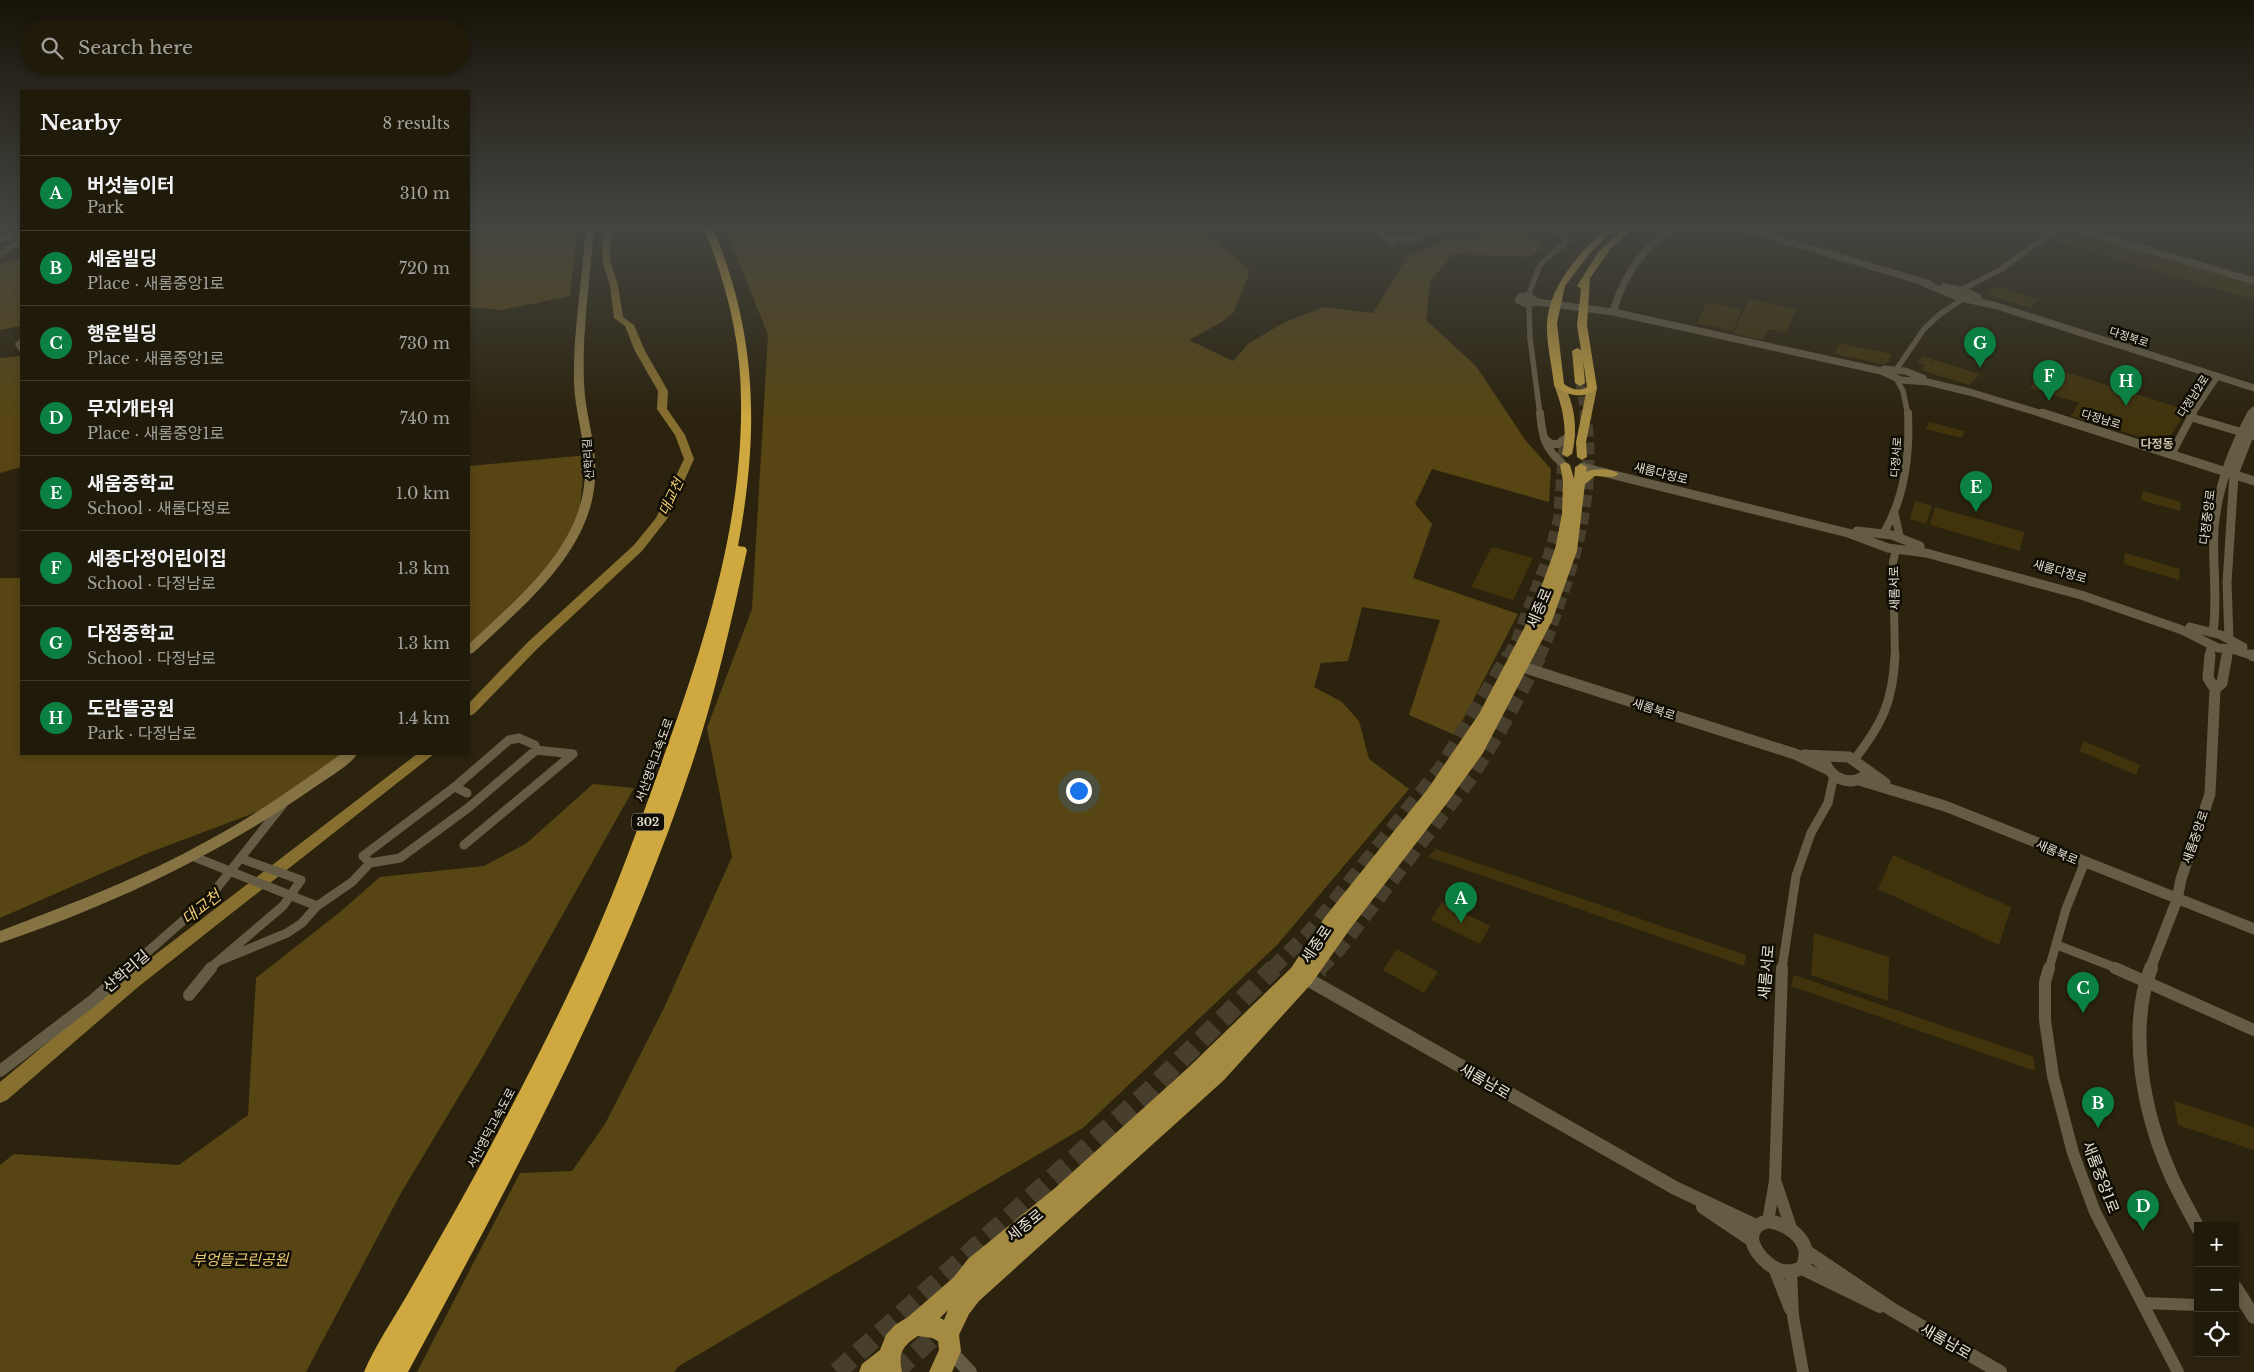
<!DOCTYPE html>
<meta charset="utf-8">
<style>
body{margin:0;font-family:"Libre Baskerville","Noto Sans KR",serif;background:#282313;color:#f1f3f6}
.controls{position:absolute;right:15px;bottom:15px;display:grid;overflow:hidden;border-radius:0px;box-shadow:0 2px 8px #0003}
.controls button{width:45px;height:45px;display:grid;place-items:center;padding:0;border:0;border-bottom:1px solid #3d382b;background:#201a0a;color:#f1f3f6;font:25px sans-serif}
.you{position:absolute;left:1078px;top:790px;width:18px;height:18px;margin:-12px;border:4px solid #fff;border-radius:50%;background:#1a73e8;box-shadow:0 0 0 8px #1a73e833}
.badge{display:grid;place-items:center;width:32px;height:32px;border-radius:50%;background:#0b8043;color:#fff;font-size:16px;font-weight:700}
.pin{position:absolute;translate:-50% -41px;filter:drop-shadow(0 1px 2px #0008)}
.pin::after{content:'';position:absolute;top:26px;width:18px;height:15px;background:inherit;clip-path:polygon(0 0,100% 0,50% 100%)}
.list{margin:0;padding:0;list-style:none}
h2{display:flex;justify-content:space-between;align-items:center;height:65px;margin:0;padding:0 20px;font-size:21px}
h2 small{font-size:16px;font-weight:400;color:#a2a19c}
.list li{display:grid;grid-template-columns:32px 1fr auto;gap:15px;align-items:center;box-sizing:border-box;height:75px;padding:0 20px;border-top:1px solid #3d382b}
.list b{display:block;font-size:19px;white-space:nowrap}
.list p{margin:0;font-size:16px;white-space:nowrap;color:#a2a19c}
.list em{font-size:16px;font-style:normal;color:#a2a19c}
.icon{flex:none;width:28px;height:28px;fill:none;stroke:currentColor;stroke-width:2;stroke-linecap:round;stroke-linejoin:round}
.map{position:relative;flex:none;width:2254px;height:1372px;overflow:hidden}
.search{position:absolute;background:#201a0a;box-shadow:0 2px 8px #0003;left:20px;top:20px;width:450px;height:55px;display:flex;align-items:center;gap:12px;box-sizing:border-box;padding:0 18px;border-radius:28px;color:#a2a19c;font-size:19px}
.panel{position:absolute;background:#201a0a;box-shadow:0 2px 8px #0003;left:20px;top:90px;width:450px;height:665px;border-radius:0px}
.map>svg:first-child{display:block}
</style>
<div class="map">
<svg width="2254" height="1372" viewBox="0 0 2254 1372">
<rect width="100%" height="100%" fill="#2b230e"/>
<path fill="#41340d" d="M2061 231 2118 245 2254 284V300L2049 239Z
M1998 287 2039 300 2029 308 1988 294Z
M1750 299 1797 309 1786 333 1769 329 1763 340 1733 333Z
M1707 302 1742 309 1733 331 1697 323Z
M1843 344 1891 354 1889 362 1882 364 1835 354 1838 345Z
M1923 356 1934 359 1928 366 1935 360 1980 374 1969 385 1924 371 1921 369 1925 365 1917 362Z
M2046 366 2187 410 2166 443H2160L2071 416 2079 403 2030 388Z
M1929 422 1964 431 1962 438 1926 429Z
M2143 491 2181 502 2180 511 2141 500Z
M1915 501 1932 506 1926 524 1910 519Z
M1935 507 2024 532 2020 551 1930 525Z
M1492 547 1533 558 1513 600 1471 587Z
M2125 553 2180 569 2179 580 2124 564Z
M2084 741 2140 765 2136 775 2079 751Z
M1436 849 1746 955 1744 966 1428 857Z
M1893 855 2011 907 1999 945 1878 889Z
M1442 902 1490 926 1480 944 1431 920Z
M1814 933 1889 957 1888 1001 1811 975Z
M1397 949 1438 972 1424 993 1383 970Z
M1794 975 2034 1057 2035 1071 1791 986Z
M2174 1101 2254 1127V1150L2178 1125Z"/>
<path fill="#574614" d="M469 226H583L576 241 570 296 502 310 469 307Z
M742 226H1195L1216 239 1250 271 1234 312 1220 323 1189 340 1233 361 1248 344 1283 323 1324 307 1373 313 1409 254 1427 249 1442 241 1477 240 1483 226H1517L1544 245 1530 257 1453 254 1430 281 1426 320 1476 366 1526 441 1551 469 1549 502 1432 469 1415 504 1432 524 1413 578 1518 614 1455 735 1409 715 1440 620 1362 607 1348 661 1321 663 1314 687 1342 702 1359 721 1369 759 1409 789 1277 945 1083 1128 679 1366 674 1372H417L520 1173 572 1171 605 1124 664 1008 732 857 707 728 752 609 768 335 727 233Z
M21 257V326L0 330V264Z
M21 356V467L0 473V358Z
M588 455 583 477 578 526 540 581 469 650V466Z
M0 578H21V754H345L275 805 148 853 0 918Z
M593 784 634 788 482 1058 401 1193 306 1372H0V1165L14 1154 179 1165 248 1115 256 978 340 912 380 877 484 866 527 843Z"/>
<g fill="none" stroke-linecap="round" stroke-linejoin="round">
<path fill="#876f2f" fill-rule="evenodd" d="M606 226H614L610 245 611 264 618 285 623 317 634 325 645 351 668 391 667 409 685 435 694 459 667 519 642 551 538 648 474 714 469 716V703L528 642 634 545 656 518 684 459 675 435 657 409 658 391 635 351 625 326 614 318 610 285 603 264 602 245Z
M417 754H434L138 987 7 1100 0 1103V1082L126 977Z"/>
<path stroke="#473f2c" stroke-width="9" stroke-dasharray="9 4.5" stroke-linecap="butt" d="M1580 383 1585 415"/>
<path stroke="#473f2c" stroke-width="12" stroke-dasharray="12 5.5" stroke-linecap="butt" d="M1508 657 1516 643 1549 555 1559 519 1565 437
M1539 657C1547 642 1552 625 1557 610 1580 546 1596 482 1585 413"/>
<path stroke="#473f2c" stroke-width="15" stroke-dasharray="15 8" stroke-linecap="butt" d="M1272 969 1310 932 1442 767 1509 655
M1319 969 1338 950 1471 777 1501 728 1540 655"/>
<path stroke="#473f2c" stroke-width="19" stroke-dasharray="19 10" stroke-linecap="butt" d="M1318 970 1320 968
M837 1372 1150 1090 1274 968
M895 1372 946 1325"/>
<path stroke="#655c45" stroke-width="5.5" d="M1374 226 1392 244
M1417 233 1473 226
M0 239 21 235
M1389 241 1421 238 1410 226
M0 254 21 241
M1961 290 2000 270 2061 226
M1528 296 1540 265 1567 241 1560 233 1542 226
M1529 304 1530 338 1540 415
M21 342 18 344 21 349
M1896 370 1924 329 1940 314 1963 299
M1896 378 1903 391 1908 415
M2192 415 2218 376"/>
<path stroke="#655c45" stroke-width="8" d="M1540 413C1542 434 1544 448 1561 462
M2190 417 2254 436
M1544 438 1551 444H1558L1571 435
M2172 453 2193 413
M1895 515 1900 538
M1883 534C1905 498 1910 455 1908 413
M1895 657 1893 562 1896 550"/>
<path stroke="#655c45" stroke-width="9" d="M519 738 535 745 536 750 468 808 400 858 370 863 363 856 457 785 509 740Z
M1854 760C1882 724 1893 702 1895 655
M455 787 467 793
M464 845 573 754 536 750
M192 856 317 906 302 923 287 933 219 961
M317 906 352 882 370 863
M2057 945 2119 969
M128 969 209 898 284 803
M209 969 283 906 301 880 242 859
M1782 969 1796 876 1811 833 1828 803 1834 775
M2049 969 2066 909 2084 864"/>
<path stroke="#655c45" stroke-width="12" d="M2049 968 2045 982V1020L2053 1076 2073 1153 2095 1212 2178 1372
M2115 968 2254 1030
M189 995 211 968
M0 1071 92 1001 130 968
M1776 1183 1791 1228
M1768 1221 1775 1181 1782 968
M1774 1268 1790 1309
M1791 1272 1793 1316 1803 1372
M2143 1303 2198 1305"/>
<path stroke="#655c45" stroke-width="7" d="M1737 226 1930 284
M2066 226 2254 281
M1924 283 1957 297 1997 306 2254 388
M1944 287 1965 291 1978 297
M1521 296H1528L1537 302 1526 304 1518 300Z
M1537 302 1613 312 1881 371 1901 380 1928 382 1969 392
M1613 312C1624 274 1643 247 1676 226
M1884 369 1905 371 1923 378
M1963 390 2046 415
M2251 415 2254 410"/>
<path stroke="#655c45" stroke-width="9" d="M2042 413 2254 481
M1582 467 1848 533 1888 548 1926 553 2081 595 2182 630 2218 648 2232 649 2254 656
M1857 531 1892 535 1920 546
M2190 627 2221 635 2243 647
M2213 633C2218 598 2212 564 2214 529 2217 489 2233 448 2252 413
M2229 639 2227 583 2234 474 2254 423
M2210 657 2211 645
M2227 657 2228 650"/>
<path stroke="#655c45" stroke-width="11" d="M2252 655 2254 656
M1516 665 1795 754 1827 769
M2215 689 2222 683 2227 655
M1804 755 1849 757 1885 783
M1825 762C1831 778 1848 786 1863 777
M1859 780 1945 806 2254 929
M2150 969 2177 900 2181 879 2210 794 2215 689 2208 678 2210 655"/>
<path stroke="#655c45" stroke-width="14" d="M2151 968C2127 1030 2144 1114 2170 1173 2178 1192 2189 1210 2198 1228
M1302 976 1675 1188 1756 1226
M1703 1207 1752 1240
M1768 1221C1791 1225 1815 1243 1802 1268 1794 1271 1787 1273 1779 1270 1765 1265 1742 1241 1757 1226 1760 1224 1765 1222 1768 1221Z
M1807 1252 1893 1310 2000 1372
M1802 1268 1880 1306
M2235 1287 2254 1317
M950 1351 970 1372"/>
<path fill="#857344" fill-rule="evenodd" d="M589 226H597L593 239C589 287 582 335 584 383 585 415 598 448 595 480 590 553 523 606 473 653L469 654V644C519 597 586 544 585 469 585 440 575 412 574 383 573 335 581 287 585 239Z
M341 754H357C350 766 324 780 312 789 216 856 110 906 0 943V931C70 904 141 878 207 841 254 816 298 785 341 754Z"/>
<path fill="#a58a42" fill-rule="evenodd" d="M1559 382 1563 383C1575 404 1578 430 1572 454L1567 457 1562 454C1568 430 1563 408 1554 385Z
M1592 385 1597 388 1586 442 1587 457 1582 460 1577 457 1576 442 1587 388Z
M1565 462 1570 465 1574 479 1575 467 1581 464 1587 467 1586 472C1594 468 1612 468 1619 474L1613 477 1595 476 1585 484 1577 551 1552 621 1483 753 1447 803 1350 929 1312 983 1224 1080 979 1301 969 1314 959 1335 961 1351 952 1372H929L939 1350 938 1341 932 1338 918 1336C902 1346 898 1353 902 1372H859L862 1364 880 1350 886 1335 895 1325 908 1317 954 1277 968 1259 1055 1188 1190 1066 1291 968 1325 917 1427 790 1479 714 1531 615 1555 549 1562 514 1563 481 1560 465ZM948 1310 944 1320 940 1318Z"/>
<path fill="#ba9a41" fill-rule="evenodd" d="M1608 226H1617L1590 253 1565 286 1557 323 1564 384C1571 389 1579 392 1587 387L1583 360 1585 383 1580 386 1575 383 1572 351 1577 348 1581 350 1577 325 1581 289 1577 286 1599 251 1626 226H1636L1612 247 1590 278 1587 325 1597 388C1586 400 1565 396 1554 385 1552 365 1546 343 1547 323 1550 283 1581 252 1608 226Z"/>
<path fill="#cfa940" fill-rule="evenodd" d="M703 226H712C758 334 759 433 738 546L745 547 747 550C731 623 715 696 691 767 620 979 514 1176 408 1372H364C375 1346 392 1321 406 1297 434 1248 462 1200 488 1151 525 1082 561 1012 593 940 618 884 639 825 660 767 702 651 743 526 741 400 741 340 726 282 703 226Z"/>
</g>
<linearGradient id="sky" x2="0" y2="1"><stop stop-color="#181308"/><stop offset="0.54" stop-color="#444541"/><stop offset="1" stop-color="#444541" stop-opacity="0"/></linearGradient>
<rect width="2254" height="418" fill="url(#sky)"/>
<g text-anchor="middle" dominant-baseline="central" stroke-width="5" stroke-linejoin="round" paint-order="stroke">
<g font-size="11" fill="#e6e0d4" stroke="#100d05">
<text transform="translate(2129 337) rotate(18)">다정북로</text>
<text transform="translate(2193 396) rotate(-57)">다정남2로</text>
<text transform="translate(2101 419) rotate(17)">다정남로</text>
<text transform="translate(1896 457) rotate(-86)">다정서로</text>
<text transform="translate(588 459) rotate(-94)">산학리길</text>
</g>
<rect fill="#100d05" stroke="#a6a196" stroke-width="1" x="632" y="813.5" width="32" height="17" rx="4"/>
<g font-size="11" font-weight="bold" fill="#e6e0d4">
<text x="648" y="822">302</text>
</g>
<g font-size="12" font-weight="bold" fill="#cac0a7" stroke="#100d05">
<text x="2157" y="443">다정동</text>
</g>
<g font-size="12" fill="#e6e0d4" stroke="#100d05">
<text transform="translate(1661 473) rotate(14)">새롬다정로</text>
<text transform="translate(2207 517) rotate(-83)">다정중앙로</text>
<text transform="translate(2060 571) rotate(16)">새롬다정로</text>
<text transform="translate(1894 588) rotate(-91)">새롬서로</text>
<text transform="translate(1654 709) rotate(18)">새롬북로</text>
<text transform="translate(654 760) rotate(-70)">서산영덕고속도로</text>
<text transform="translate(2195 837) rotate(-71)">새롬중앙로</text>
<text transform="translate(2057 852) rotate(23)">새롬북로</text>
<text transform="translate(491 1128) rotate(-62)">서산영덕고속도로</text>
</g>
<g font-size="14" font-style="italic" fill="#f2cf74" stroke="#100d05">
<text transform="translate(671 497) rotate(-65)">대교천</text>
</g>
<g font-size="15" fill="#e6e0d4" stroke="#100d05">
<text transform="translate(1539 608) rotate(-67)">세종로</text>
<text transform="translate(1316 944) rotate(-56)">세종로</text>
<text transform="translate(126 971) rotate(-41)">산학리길</text>
<text transform="translate(1766 972) rotate(-85)">새롬서로</text>
<text transform="translate(1485 1081) rotate(30)">새롬남로</text>
<text transform="translate(2101 1177) rotate(69)">새롬중앙1로</text>
<text transform="translate(1025 1225) rotate(-39)">세종로</text>
<text transform="translate(1946 1341) rotate(30)">새롬남로</text>
</g>
<g font-size="15" font-style="italic" fill="#edca6f" stroke="#100d05">
<text x="240" y="1259">부엉뜰근린공원</text>
</g>
<g font-size="16" font-style="italic" fill="#f2cf74" stroke="#100d05">
<text transform="translate(201 907) rotate(-38)">대교천</text>
</g>
</g>
</svg>
<div class="controls">
<button>+</button>
<button>−</button>
<button><svg class="icon" aria-label="locate" viewBox="0 0 24 24"><circle cx="12" cy="12" r="6"/><path d="M12 2v4M12 18v4M2 12h4M18 12h4"/></svg></button>
</div>
<div class="you"></div>
<div class="pin badge" style="left:1461px;top:923px">A</div>
<div class="pin badge" style="left:2098px;top:1128px">B</div>
<div class="pin badge" style="left:2083px;top:1013px">C</div>
<div class="pin badge" style="left:2143px;top:1231px">D</div>
<div class="pin badge" style="left:1976px;top:512px">E</div>
<div class="pin badge" style="left:2049px;top:401px">F</div>
<div class="pin badge" style="left:1980px;top:368px">G</div>
<div class="pin badge" style="left:2126px;top:406px">H</div>
<div class="search"><svg class="icon" aria-label="search" viewBox="0 0 24 24"><circle cx="10" cy="10" r="6"/><path d="M15 15l6 6"/></svg>Search here</div>
<section class="panel">
<h2>Nearby<small>8 results</small></h2>
<ul class="list">
<li><span class="badge">A</span><div><b>버섯놀이터</b><p>Park</p></div><em>310 m</em></li>
<li><span class="badge">B</span><div><b>세움빌딩</b><p>Place · 새롬중앙1로</p></div><em>720 m</em></li>
<li><span class="badge">C</span><div><b>행운빌딩</b><p>Place · 새롬중앙1로</p></div><em>730 m</em></li>
<li><span class="badge">D</span><div><b>무지개타워</b><p>Place · 새롬중앙1로</p></div><em>740 m</em></li>
<li><span class="badge">E</span><div><b>새움중학교</b><p>School · 새롬다정로</p></div><em>1.0 km</em></li>
<li><span class="badge">F</span><div><b>세종다정어린이집</b><p>School · 다정남로</p></div><em>1.3 km</em></li>
<li><span class="badge">G</span><div><b>다정중학교</b><p>School · 다정남로</p></div><em>1.3 km</em></li>
<li><span class="badge">H</span><div><b>도란뜰공원</b><p>Park · 다정남로</p></div><em>1.4 km</em></li>
</ul>
</section>
</div>
